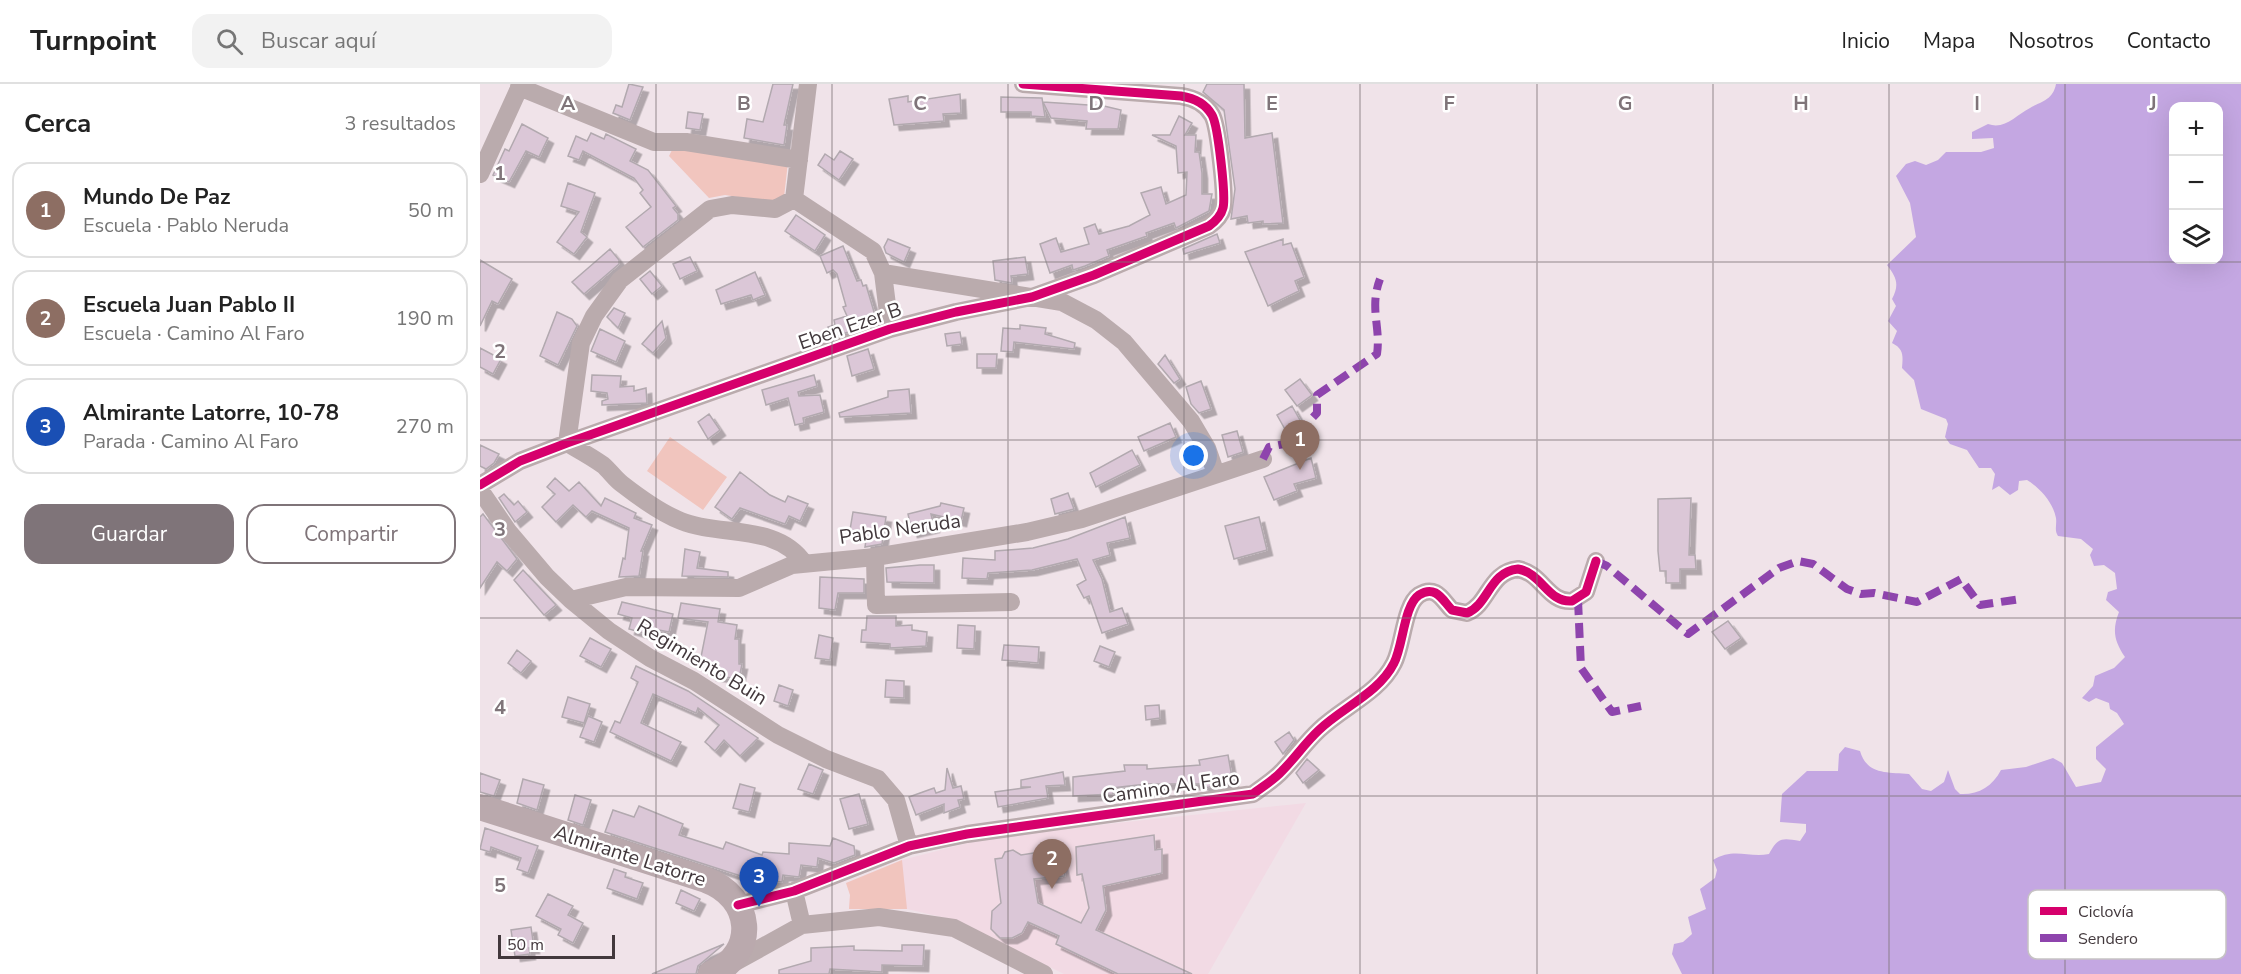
<!DOCTYPE html>
<html lang="es">
<meta charset="utf-8">
<style>
body{margin:0;font-family:"Nunito Sans",sans-serif;background:#f2f2f2;color:#222}
.controls{position:absolute;right:18px;top:18px;display:grid;overflow:hidden;border-radius:12px;box-shadow:0 6px 24px #0002}
.controls button{width:54px;height:54px;display:grid;place-items:center;padding:0;border:0;border-bottom:2px solid #e0e0e0;background:#fff;color:#222;font:30px sans-serif}
.scale{position:absolute;left:18px;bottom:15px;width:117px;box-sizing:border-box;padding-left:6px;border:3px solid #42383c;border-top:0;font-size:16px;line-height:21px;white-space:nowrap;color:#42383c;-webkit-text-stroke:4px #fff;paint-order:stroke}
.you{position:absolute;left:714px;top:372px;width:21px;height:21px;margin:-15px;border:4px solid #fff;border-radius:50%;background:#1a73e8;box-shadow:0 0 0 9px #1a73e833}
.badge{display:grid;place-items:center;width:39px;height:39px;border-radius:50%;background:#7f7479;color:#fff;font-size:20px;font-weight:700}
.pin{position:absolute;translate:-50% -50px;filter:drop-shadow(0 2px 3px #0008)}
.pin::after{content:'';position:absolute;top:32px;width:21px;height:18px;background:inherit;clip-path:polygon(0 0,100% 0,50% 100%)}
.list{margin:0;padding:0;list-style:none}
h2{display:flex;justify-content:space-between;align-items:center;height:78px;margin:0;padding:0 24px;font-size:26px}
h2 small{font-size:20px;font-weight:400;color:#767676}
.list li{display:grid;grid-template-columns:39px 1fr auto;gap:18px;align-items:center;box-sizing:border-box;height:96px;margin:0 12px 12px;padding:0 12px;border:2px solid #e0e0e0;border-radius:18px}
.list b{display:block;font-size:22px;white-space:nowrap}
.list p{margin:0;font-size:20px;white-space:nowrap;color:#767676}
.list em{font-size:20px;font-style:normal;color:#767676}
.actions{display:flex;gap:12px;padding:18px 24px}
.actions a{flex:1;padding:14px 0;border:2px solid #7f7479;border-radius:18px;text-align:center;font-size:21px;color:#7f7479}
.actions .main{background:#7f7479;color:#fff}
.icon{flex:none;width:33px;height:33px;fill:none;stroke:currentColor;stroke-width:2;stroke-linecap:round;stroke-linejoin:round}
.map{position:relative;flex:none;width:1761px;height:890px;overflow:hidden}
header{display:flex;align-items:center;gap:36px;box-sizing:border-box;height:84px;padding:0 30px;background:#fff;border-bottom:2px solid #e0e0e0}
header strong{font-size:28px}
nav{display:flex;gap:33px;margin-inline-start:auto;font-size:21px}
.search{width:420px;height:54px;background:#f2f2f2;display:flex;align-items:center;gap:15px;box-sizing:border-box;padding:0 21px;border-radius:18px;color:#767676;font-size:22px}
main{display:flex}
aside{flex:1;background:#fff}
.map>svg:first-child{display:block}
</style>
<header>
<strong>Turnpoint</strong>
<div class="search"><svg class="icon" aria-label="search" viewBox="0 0 24 24"><circle cx="10" cy="10" r="6"/><path d="M15 15l6 6"/></svg>Buscar aquí</div>
<nav><a>Inicio</a><a>Mapa</a><a>Nosotros</a><a>Contacto</a></nav>
</header>
<main>
<aside>
<h2>Cerca<small>3 resultados</small></h2>
<ul class="list">
<li><span class="badge" style="background:#8d6e63">1</span><div><b>Mundo De Paz</b><p>Escuela · Pablo Neruda</p></div><em>50 m</em></li>
<li><span class="badge" style="background:#8d6e63">2</span><div><b>Escuela Juan Pablo II</b><p>Escuela · Camino Al Faro</p></div><em>190 m</em></li>
<li><span class="badge" style="background:#1a4fb4">3</span><div><b>Almirante Latorre, 10-78</b><p>Parada · Camino Al Faro</p></div><em>270 m</em></li>
</ul>
<div class="actions"><a class="main">Guardar</a><a>Compartir</a></div>
</aside>
<div class="map">
<svg width="1761" height="890" viewBox="0 0 1761 890">
<defs>
<filter id="shadow"><feDropShadow dx="5.5" dy="5.5" stdDeviation="0" flood-color="#0004"/></filter>
</defs>
<rect width="100%" height="100%" fill="#f0e3e9"/>
<path fill="#f2dae4" d="M826 719 728 890H584L474 836 427 825H369L370 811 366 799 422 776 515 752Z"/>
<path fill="#f1c5be" d="M193 64 308 78 304 113 296 119 245 111 229 114 189 72Z
M190 353 247 393 223 426 167 387Z
M422 776 427 825H369L370 811 366 799Z"/>
<path fill="#c4a7e2" fill-rule="evenodd" d="M1576 0H1761V890H1202L1192 870 1194 860 1203 858 1212 850 1208 833 1226 825 1220 805 1235 794 1237 786 1233 776C1254 763 1268 774 1289 770 1298 753 1302 754 1320 757L1326 748V740L1300 738 1302 710 1327 687H1358L1359 670 1365 663 1380 667C1387 691 1407 688 1429 690L1442 705 1451 707 1464 698 1468 686 1475 705 1480 710C1498 711 1512 703 1521 686L1546 683 1573 674 1582 679 1596 703 1621 698 1626 685 1616 675V663L1644 640 1637 629 1630 625 1629 619 1616 614 1609 618 1602 614 1613 602 1615 592 1634 584 1645 573C1634 557 1632 546 1639 528L1626 516 1628 508 1637 505 1635 489 1624 481 1614 482 1610 471 1613 465 1601 455 1578 452C1574 446 1577 441 1576 434 1573 418 1560 404 1547 396L1539 397 1538 406 1530 411 1519 402 1512 406 1515 390 1511 384H1499L1487 366 1470 360 1465 353 1468 340 1466 335 1441 325 1434 296 1422 284C1423 272 1424 265 1412 259L1417 247 1408 237 1416 222 1412 215C1420 200 1416 193 1407 181L1436 153 1430 119 1416 92 1426 80 1435 77 1446 81 1458 76 1466 68H1501L1514 64 1513 54 1492 55V48L1508 40C1525 46 1536 31 1550 24 1562 17 1573 16 1576 0ZM1694 22H1738V176H1694Z"/>
<path fill="#dbc7d7" stroke="#b2a9af" stroke-width="1.5" filter="url(#shadow)" d="M149 0 163 3 150 36 133 29 136 21 142 23Z
M293 0H313L304 41H307L304 61 264 54 267 35 283 38Z
M727 0H764L765 54 792 49 803 139 783 140V137L768 139 767 132 751 135 755 105 744 26 723 8Z
M480 10 481 29 463 30 464 37 414 41 409 15 428 12V18Z
M521 13 562 14 565 33 551 32V28H521Z
M563 18 624 22 641 26 638 45H606L607 37 571 34Z
M208 28 223 30 220 46 206 44Z
M699 32 712 39 705 51H716L715 68H719L722 89V110H732L729 127 696 144 694 139 666 149 667 152 627 166 629 172 605 182 593 186 592 181 570 189 560 160 576 154 581 168 609 160 604 144 615 140 619 150 649 142 670 131 661 109 681 103 686 120 706 111 707 88 698 89 696 62 672 51H690Z
M42 40 68 54 59 73 46 67 29 98 13 91 25 65 29 67Z
M111 49 124 55 126 50 156 65 150 77 168 86 196 122 193 124 198 130V136L163 163 146 143 171 123 160 109 163 106 154 94 103 67 99 76 88 72 96 52 107 57Z
M360 67 373 75 359 96 338 81 345 70 354 76Z
M88 99 115 109 101 148 107 153 94 170 77 158 99 128 81 122Z
M316 131 345 151 335 167 305 147Z
M737 150 740 159 704 170 703 165Z
M408 155 430 164 424 178 406 169 404 163Z
M803 155V161L811 159 824 193 815 197 819 207 788 222 765 168Z
M363 162 377 197 381 196 383 202 386 201 397 238 351 254 348 243 355 241 354 236 367 232 363 223 366 222 357 190 353 186 347 189 340 172Z
M130 165 139 176V180L104 210 92 198Z
M210 173 217 187 200 195 193 180Z
M545 173 548 190 531 192 532 199 515 196 513 177Z
M0 176 32 195 18 220 12 217 0 242Z
M170 187 182 202 172 210 160 195Z
M275 188 285 211 273 216 271 211 241 220 236 206Z
M134 224 145 229 138 244 127 233Z
M77 228 92 235 97 242 78 281 60 272Z
M182 237 186 254 173 269 162 260Z
M540 241 566 244 565 250 595 259 594 265 534 258 533 268 521 267 523 244 540 245Z
M120 245 145 257 136 278 111 267Z
M480 248 482 260 467 262 465 250Z
M0 264 21 275 13 290 0 283Z
M388 265 394 285 372 292 367 272Z
M497 270H517L516 284H497Z
M685 271 700 295 694 299 678 280Z
M112 291 141 292 140 303 154 302V307L166 304 167 319 122 321V317L128 315 127 309 111 307Z
M334 291 337 302 318 308 319 312 340 311 344 328 323 334 324 339 315 341 308 314 286 321 282 306Z
M820 295 832 311 817 322 805 306Z
M721 297 731 325 719 329 711 320 706 303Z
M429 305 431 329 360 333 359 329 408 313V307Z
M812 322 821 338 806 347 797 331Z
M229 330 240 346 228 355 218 338Z
M690 339 696 353 664 367 658 353Z
M757 347 763 368 748 373 742 351Z
M0 361 19 370 14 379 6 385 0 382Z
M652 366 660 381 616 403 610 389Z
M831 374 836 394 814 400 817 407 794 416 784 393Z
M260 388 290 411 305 418 308 412 328 420 320 437 309 432 305 440 260 424 252 435 235 423Z
M75 394 89 407 99 398 121 422 125 414 156 429 154 434 172 441 161 467H163L159 492 139 493 143 474 145 475 149 444 112 427 106 433 93 421 76 438 62 423 75 410 67 403Z
M588 409 594 425 575 430 571 415Z
M24 410 34 421 38 417 47 428 35 438 19 414Z
M1211 414 1209 471H1215L1216 485H1200V499H1186V487H1180L1178 467V415Z
M461 419 484 424 481 437 451 430 454 443 432 448 428 430 460 422Z
M373 428 406 433 402 460 385 463 387 449 370 446Z
M3 430 37 475 27 487 17 478 0 504V433Z
M645 433 650 454 627 459 630 471 613 476 622 495 630 528 642 524 648 540 622 549 609 512 604 514 597 501 606 496 597 475 552 486 508 489 507 495 482 494 483 474 515 476V467L553 464 588 455Z
M779 433 787 466 754 475 745 442Z
M205 465 220 468 217 484 248 488V493L202 492Z
M440 481H454V499L407 498 406 484Z
M43 486 76 521 64 531 34 496Z
M340 493 384 495V509H358L355 526 339 524Z
M142 518 193 530 189 548 168 544 167 550 149 545 152 534 138 530Z
M201 519 240 525 238 538 257 541 255 555H259V580H262L259 595 231 591 232 586 219 583 228 538 198 534Z
M387 532H416V542L432 541V546L447 548 446 562 410 564V560L381 558 382 546H386Z
M1248 537 1261 554 1245 565 1232 548Z
M478 541 495 542 494 565 477 564Z
M339 551 353 554 350 576 335 574Z
M110 554 131 565 121 583 100 572Z
M524 561 559 563 558 579 522 576Z
M620 562 635 568 629 583 614 577Z
M37 566 51 577 41 589 28 579Z
M156 582 208 607 278 654 260 672 244 656 235 667 225 658 239 641 218 624 216 629 173 610 161 639 201 658 191 677 130 648 135 637 140 639 158 598 151 594Z
M406 596 424 597V614L405 613Z
M299 601 313 606 308 622 294 617Z
M88 613 110 620 104 639 82 633Z
M679 621 680 634 666 636 665 622Z
M108 632 122 638 114 658 100 653Z
M809 648 814 656 803 670 795 658Z
M748 671 753 699 724 704 723 700H667L632 704 633 710 593 712V693L645 687 644 681H667V685L720 681 719 676Z
M827 675 839 686 823 699 816 689Z
M329 680 343 686 333 710 318 705Z
M467 684 473 704 481 702 484 715 478 716 480 723 464 729V720L436 731 429 713 454 704 456 709 465 706Z
M583 688 585 701 566 702 568 714 518 723 515 708 551 703H541V696Z
M0 689 20 696 14 712 0 708Z
M43 695 64 701 57 726 37 719Z
M260 700 275 704 269 728 253 724Z
M379 710 388 740 369 745 360 715Z
M95 711 111 716 103 741 88 736Z
M159 722 203 740 199 751 243 765 246 758 282 771 283 768 309 770V759L350 762 353 754 374 762 375 771 354 779 338 774 337 783 321 781 319 793 303 791 302 798 267 794 125 748 133 726 154 733Z
M5 744 58 762 48 789 37 785 41 774 11 763 10 768 0 765Z
M674 751 675 766 682 765V789L623 802 626 826 616 846 712 890H638L576 860 579 852 548 838 542 849 532 854H520L511 845 512 827 521 819 515 775 522 774 525 768 533 766 541 771 579 765 585 792 554 795 558 819 601 839 609 824 602 790 597 791 596 763Z
M134 785 146 789 145 793 163 799 157 815 127 804Z
M201 806 220 815 214 827 196 819Z
M68 810 93 822 88 831 103 839 93 859 78 851 81 845 56 832Z
M51 843 54 864H49L50 870 35 872 31 846Z
M244 860 218 882 216 890H172Z
M422 861H444L443 882 402 881V888L350 885 349 890H299V886L331 877V864L374 862V866L422 867Z"/>
<g fill="none" stroke-linecap="round" stroke-linejoin="round">
<path stroke="#baabad" stroke-width="18" d="M39 3 174 58H206L319 76
M0 90 41 0
M314 115 295 125 252 121 230 125 140 196 114 232 101 259 87 359C99 366 112 373 123 381 130 387 135 395 142 400 160 414 181 429 201 437 240 453 297 439 324 479
M314 115 393 167 403 189 582 218 616 236 644 258 711 337 727 364 736 390
M314 115 328 0
M403 189 410 245
M0 401 40 377 87 359 410 245 476 228 552 213 614 191 729 142C736 137 741 132 743 124 746 112 738 41 732 31 725 19 714 14 701 12L543 0
M0 406 28 447 67 493 91 516 129 547 170 574 214 597 298 651 346 675 398 695 416 716 429 762
M395 473 396 521 531 518
M91 516 146 503 259 504 312 481 395 473 547 448 602 435 783 375
M314 807 322 841
M258 821 314 807 429 762 487 750 773 710C782 703 794 696 802 687 815 674 825 659 839 646 863 623 899 609 914 579 923 562 924 521 939 511 956 500 963 517 972 526L987 529C1009 520 1009 488 1038 485 1062 489 1068 519 1092 517L1106 508 1116 477
M250 881 322 841 399 833 474 844 564 890"/>
<path stroke="#baa9ad" stroke-width="26" d="M0 723 226 796C273 813 279 869 231 890"/>
<path stroke="#8e44ad" stroke-width="8" stroke-dasharray="15 8" stroke-linecap="butt" d="M783 375 789 363 809 359 837 329V311L897 270C901 243 889 224 900 195
M1116 477 1127 482 1208 550 1299 484 1318 477 1333 480 1367 505 1381 510 1394 509 1437 518 1481 495 1500 521 1541 515
M1098 516 1101 584 1132 628 1161 622"/>
<g stroke="#fff" stroke-width="13">
<path id="cycleway" d="M0 401 40 377 87 359 410 245 476 228 552 213 614 191 729 142C736 137 741 132 743 124 746 112 738 41 732 31 725 19 714 14 701 12L543 0
M258 821 314 807 429 762 487 750 773 710C782 703 794 696 802 687 815 674 825 659 839 646 863 623 899 609 914 579 923 562 924 521 939 511 956 500 963 517 972 526L987 529C1009 520 1009 488 1038 485 1062 489 1068 519 1092 517L1106 508 1116 477"/>
</g>
<use href="#cycleway" stroke="#d6006c" stroke-width="9"/>
</g>
<path fill="none" stroke="#7f7479" stroke-width="1.5" stroke-opacity="0.55" d="M176 0V890M352 0V890M528 0V890M704 0V890M880 0V890M1057 0V890M1233 0V890M1409 0V890M1585 0V890M0 178H1761M0 356H1761M0 534H1761M0 712H1761"/>
<g text-anchor="middle" dominant-baseline="central" stroke-width="5" stroke-linejoin="round" paint-order="stroke">
<g font-size="20" fill="#42383c" stroke="#fff">
<text transform="translate(370 242) rotate(-19)">Eben Ezer B</text>
<text transform="translate(420 445) rotate(-8)">Pablo Neruda</text>
<text transform="translate(222 578) rotate(31)">Regimiento Buin</text>
<text transform="translate(691 703) rotate(-8)">Camino Al Faro</text>
<text transform="translate(150 772) rotate(18)">Almirante Latorre</text>
</g>
</g>
<rect x="1548" y="806" width="198" height="69" rx="9" fill="#fff" stroke="#c6c3c4" stroke-width="1.5"/>
<rect x="1560" y="823" width="27" height="8" fill="#d6006c"/>
<rect x="1560" y="850" width="27" height="8" fill="#8e44ad"/>
<g font-size="16" fill="#42383c">
<text x="1598" y="833">Ciclovía</text>
<text x="1598" y="860">Sendero</text>
</g>
<g font-size="20" text-anchor="middle" font-weight="bold" fill="#7f7479" stroke="#fff" stroke-width="5" stroke-linejoin="round" paint-order="stroke">
<text x="88" y="26">A</text>
<text x="264" y="26">B</text>
<text x="440" y="26">C</text>
<text x="616" y="26">D</text>
<text x="792" y="26">E</text>
<text x="969" y="26">F</text>
<text x="1145" y="26">G</text>
<text x="1321" y="26">H</text>
<text x="1497" y="26">I</text>
<text x="1673" y="26">J</text>
<text x="20" y="96">1</text>
<text x="20" y="274">2</text>
<text x="20" y="452">3</text>
<text x="20" y="630">4</text>
<text x="20" y="808">5</text>
</g>
</svg>
<div class="controls">
<button>+</button>
<button>−</button>
<button><svg class="icon" aria-label="layers" viewBox="0 0 24 24"><path d="M12 4l9 5-9 5-9-5zM3 14l9 5 9-5"/></svg></button>
</div>
<div class="scale">50 m</div>
<div class="you"></div>
<div class="pin badge" style="left:820px;top:386px;background:#8d6e63">1</div>
<div class="pin badge" style="left:572px;top:805px;background:#8d6e63">2</div>
<div class="pin badge" style="left:279px;top:823px;background:#1a4fb4">3</div>
</div>
</main>
